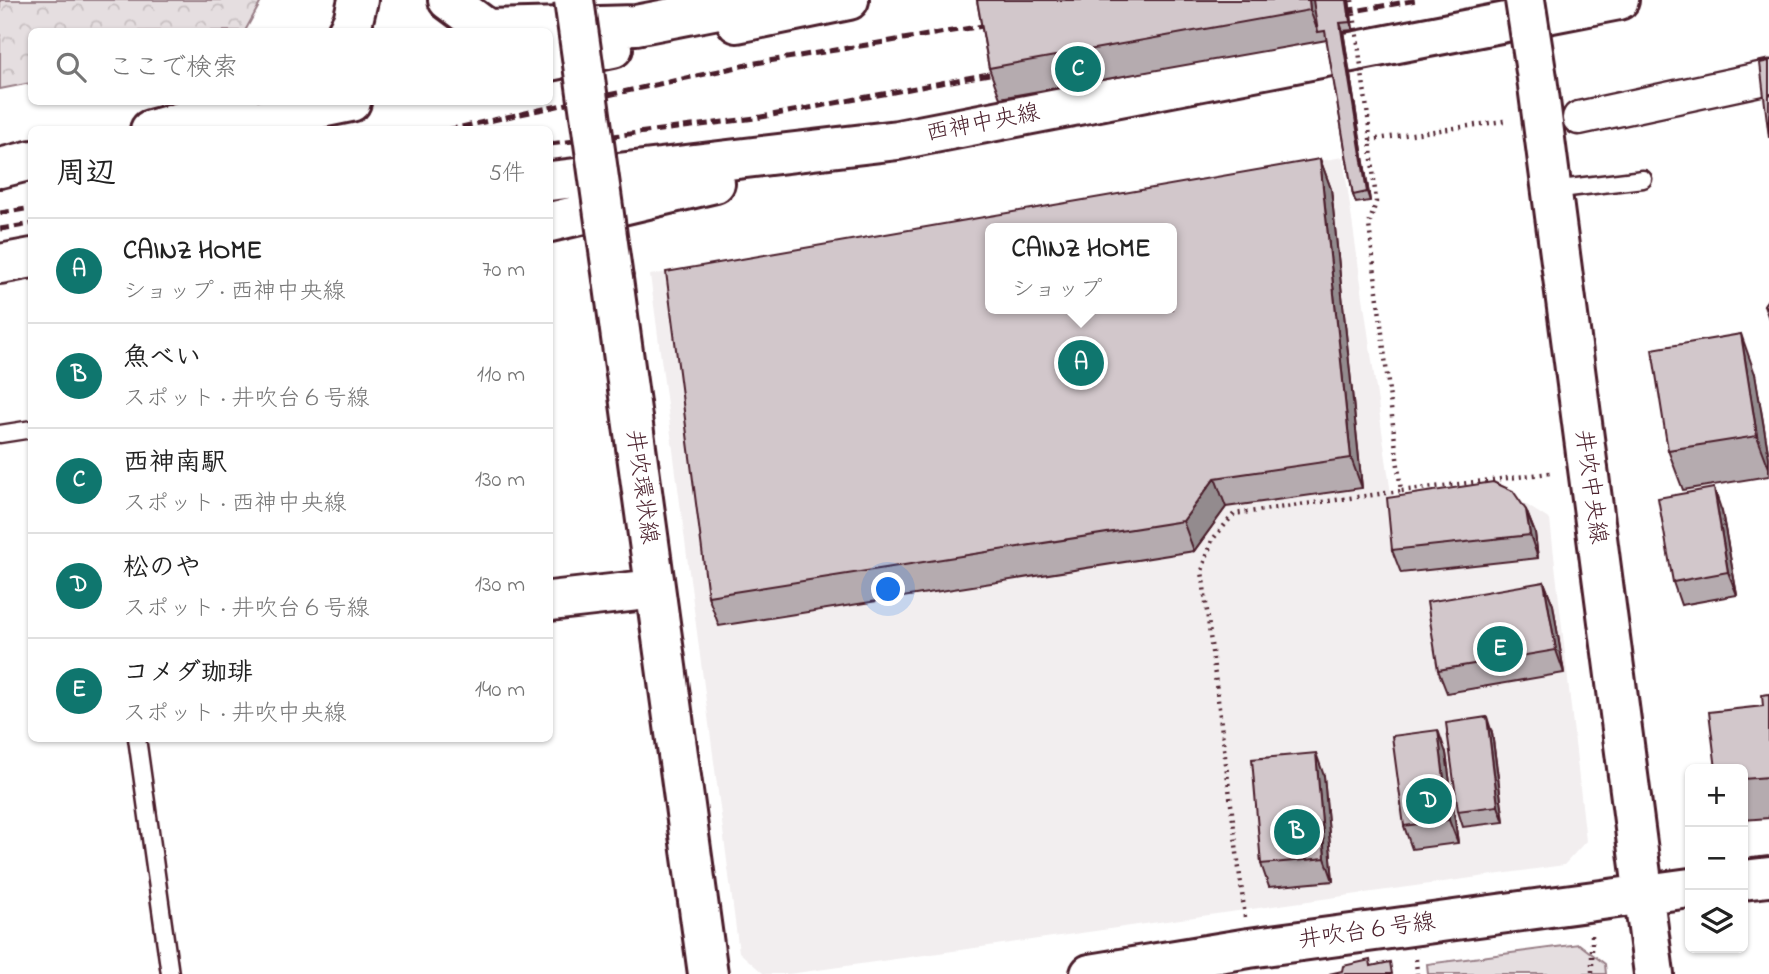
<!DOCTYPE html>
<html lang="ja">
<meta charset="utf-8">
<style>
body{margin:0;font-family:"Indie Flower","Klee One",sans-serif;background:#f2f2f2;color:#222}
.controls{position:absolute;right:21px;bottom:21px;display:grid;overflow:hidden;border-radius:10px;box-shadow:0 2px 5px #0004}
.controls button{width:63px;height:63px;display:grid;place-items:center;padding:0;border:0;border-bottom:2px solid #e0e0e0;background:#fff;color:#222;font:35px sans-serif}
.you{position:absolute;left:889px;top:590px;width:24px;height:24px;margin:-18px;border:5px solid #fff;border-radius:50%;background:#1a73e8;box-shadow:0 0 0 10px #1a73e833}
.badge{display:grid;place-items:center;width:46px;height:46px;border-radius:50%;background:#0f766e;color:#fff;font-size:23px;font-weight:700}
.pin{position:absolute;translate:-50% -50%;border:4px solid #fff;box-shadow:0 2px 7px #0006}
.popup{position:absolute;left:985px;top:223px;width:192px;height:91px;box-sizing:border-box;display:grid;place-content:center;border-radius:10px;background:#fff;filter:drop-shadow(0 2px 5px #0005);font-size:23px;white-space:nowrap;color:#767676}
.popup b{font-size:26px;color:#222}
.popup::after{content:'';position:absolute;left:50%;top:100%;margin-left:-14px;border:14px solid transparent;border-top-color:#fff}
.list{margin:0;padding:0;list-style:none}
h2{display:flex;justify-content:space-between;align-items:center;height:91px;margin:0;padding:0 28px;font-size:30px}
h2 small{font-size:23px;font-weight:400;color:#767676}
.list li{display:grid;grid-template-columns:46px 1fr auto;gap:21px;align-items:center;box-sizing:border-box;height:105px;padding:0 28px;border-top:2px solid #e0e0e0}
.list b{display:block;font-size:26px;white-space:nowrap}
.list p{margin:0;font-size:23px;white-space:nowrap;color:#767676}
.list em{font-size:23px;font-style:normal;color:#767676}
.icon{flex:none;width:38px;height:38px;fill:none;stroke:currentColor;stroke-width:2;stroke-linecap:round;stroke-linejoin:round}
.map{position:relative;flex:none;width:1769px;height:974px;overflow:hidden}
.search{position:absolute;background:#fff;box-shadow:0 2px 5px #0004;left:28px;top:28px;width:525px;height:77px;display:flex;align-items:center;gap:18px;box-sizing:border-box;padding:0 24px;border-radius:10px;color:#767676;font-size:26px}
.panel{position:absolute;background:#fff;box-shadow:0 2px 5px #0004;left:28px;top:126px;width:525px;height:616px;border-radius:10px}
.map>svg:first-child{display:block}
</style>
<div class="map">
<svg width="1769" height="974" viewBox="0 0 1769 974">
<defs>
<pattern id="forest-crowns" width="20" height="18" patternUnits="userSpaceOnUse" patternTransform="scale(1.75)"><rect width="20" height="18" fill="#e5dee0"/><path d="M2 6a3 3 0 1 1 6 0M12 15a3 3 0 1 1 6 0" fill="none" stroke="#c6bec0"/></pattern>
</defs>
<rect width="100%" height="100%" fill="#fff"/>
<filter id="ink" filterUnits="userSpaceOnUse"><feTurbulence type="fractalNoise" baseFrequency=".0143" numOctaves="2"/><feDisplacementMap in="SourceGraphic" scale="14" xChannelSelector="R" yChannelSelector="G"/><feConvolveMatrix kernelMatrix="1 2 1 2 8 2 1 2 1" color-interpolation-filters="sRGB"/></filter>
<g filter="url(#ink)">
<path fill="#f2eeef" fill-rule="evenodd" d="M1343 157 1393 508 1508 493 1550 520 1586 841 1564 865 789 974H764L739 952 650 275ZM990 228H1172V309H990Z"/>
<path fill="url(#forest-crowns)" stroke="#987e86" stroke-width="2" d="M0 0H262L245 31 32 32 31 83 0 89Z"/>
<path fill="#e5dee0" stroke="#987e86" stroke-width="2" d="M1579 944 1605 964 1606 974H1428L1427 964Z"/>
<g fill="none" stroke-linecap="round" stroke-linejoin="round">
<g stroke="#4a1f2b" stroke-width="21">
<path id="lane" d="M1552 190 1643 179
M0 434 32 429
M137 738 170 974"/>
</g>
<g stroke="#4a1f2b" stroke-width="37">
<path id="street" d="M1579 118 1769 77"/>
</g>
<g stroke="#4a1f2b" stroke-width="44">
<path id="secondary" d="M448 0 487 29 636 25 764 0
M737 23 849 0
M347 32 353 21 358 0
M550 61 613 48
M1537 78 1654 974
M150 130 239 106
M213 130 351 102
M0 168 32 160
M550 181 898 140 1619 0
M550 222 715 183
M0 264 32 258
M613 279 708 974
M550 601 655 589
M1743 880 1769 877
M1090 974 1249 948 1690 888"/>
</g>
<path stroke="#4a1f2b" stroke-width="4.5" stroke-dasharray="2 5" stroke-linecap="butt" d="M1368 117 1376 202 1369 225 1401 491 1550 473
M1370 140 1504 121
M1245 917 1202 571 1212 540 1234 514 1401 491
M1592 935V974
M1416 959 1417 974"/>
<use href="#lane" stroke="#fff" stroke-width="16"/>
<use href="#street" stroke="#fff" stroke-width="32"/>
<use href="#secondary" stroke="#fff" stroke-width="38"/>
<path stroke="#4a1f2b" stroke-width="5" stroke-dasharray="10 5" stroke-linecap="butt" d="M1331 15 1417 0
M447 130 756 63 1001 23
M550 144 756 118 1010 70
M0 213 32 208
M0 229 32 224"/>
<g stroke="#4a1f2b" stroke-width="44" stroke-linecap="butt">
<path id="secondary-bridge" d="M574 0 613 279
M1525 0 1537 78"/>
</g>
<path stroke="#4a1f2b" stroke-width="4.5" stroke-dasharray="2 5" stroke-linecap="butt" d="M1352 0 1368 117"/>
<use href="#secondary-bridge" stroke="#fff" stroke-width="38"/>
</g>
<path fill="#b5abaf" stroke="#4a1f2b" stroke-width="2" d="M977 0H1349L1353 30 1343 31 1370 201 1356 203 1353 195 1327 40 1000 98 989 68Z
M1320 159 1331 189 1362 488 1226 507 1194 551 719 626 708 596Z
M1769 298V319L1764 305Z
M1755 374 1769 458V476L1683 490 1668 450Z
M1526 510 1535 533 1538 558 1401 573 1392 550Z
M1722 512 1737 595 1681 605 1673 582Z
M1544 582 1553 605 1564 673 1447 693 1438 670Z
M1769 694V818L1743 820V769L1763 706Z
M1492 733 1504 822 1463 827 1458 811Z
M1446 753 1458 843 1412 849 1404 826Z
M1324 776 1333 881 1269 887 1261 864Z"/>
<path fill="#938b8e" stroke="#4a1f2b" stroke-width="2" d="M1309 0H1314L1318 32 1310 10Z
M1347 0H1349L1353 30 1350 22Z
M1340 23 1343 31 1370 201 1367 192Z
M1320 159 1331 189 1362 488 1351 458Z
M1741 334 1755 374 1769 458V468L1757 436Z
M1215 478 1226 507 1194 551 1183 521Z
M1714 488 1722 512 1737 595 1728 572Z
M1526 510 1535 533 1538 558 1530 535Z
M1544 582 1553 605 1564 673 1556 650Z
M1487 717 1492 733 1504 822 1498 806Z
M1438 730 1446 753 1458 843 1449 820Z
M1316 753 1324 776 1333 881 1325 858Z"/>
<path fill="#d2c7cb" stroke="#4a1f2b" stroke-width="2" fill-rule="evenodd" d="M977 0H1309L1310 10 989 68Z
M1313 0H1347L1350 22 1340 23 1367 192 1353 195 1325 31 1318 32Z
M1769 61V138L1760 63Z
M1320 159 1351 458 1215 478 1183 521 708 596 666 272ZM990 228H1172V309H990Z
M1769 298V309L1764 305Z
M1741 334 1757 436 1668 450 1652 349Z
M1493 482 1513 491 1526 510 1530 535 1392 550 1387 498Z
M1714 488 1728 572 1673 582 1658 498Z
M1544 582 1556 650 1438 670 1427 602Z
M1769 694V777L1743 779V769H1716L1709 712 1763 706 1762 695Z
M1487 717 1498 806 1458 811 1446 723Z
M1438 730 1449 820 1404 826 1392 736Z
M1316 753 1325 858 1261 864 1252 759Z
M1370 960 1371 966 1390 962 1392 974H1329L1342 971 1343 966Z"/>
</g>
<g text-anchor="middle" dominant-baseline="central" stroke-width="5" stroke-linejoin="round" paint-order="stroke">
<g font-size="23" fill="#4a1f2b" stroke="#fff">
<text transform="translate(983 124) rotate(-11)">西神中央線</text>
<text transform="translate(641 487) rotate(82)">井吹環状線</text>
<text transform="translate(1590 487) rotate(82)">井吹中央線</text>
<text transform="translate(1367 932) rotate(-8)">井吹台６号線</text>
</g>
</g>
</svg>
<div class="controls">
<button>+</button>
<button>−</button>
<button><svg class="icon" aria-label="layers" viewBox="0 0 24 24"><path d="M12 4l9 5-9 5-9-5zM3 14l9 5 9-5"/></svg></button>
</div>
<div class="you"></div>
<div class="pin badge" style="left:1081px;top:363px">A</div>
<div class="popup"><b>CAINZ HOME</b>ショップ</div>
<div class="pin badge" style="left:1297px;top:832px">B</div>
<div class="pin badge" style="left:1078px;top:69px">C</div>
<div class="pin badge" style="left:1429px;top:801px">D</div>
<div class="pin badge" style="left:1500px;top:649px">E</div>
<div class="search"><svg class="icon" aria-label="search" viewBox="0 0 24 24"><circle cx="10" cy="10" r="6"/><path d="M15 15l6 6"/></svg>ここで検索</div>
<section class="panel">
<h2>周辺<small>5件</small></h2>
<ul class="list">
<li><span class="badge">A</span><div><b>CAINZ HOME</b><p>ショップ · 西神中央線</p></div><em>70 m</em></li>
<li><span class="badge">B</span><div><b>魚べい</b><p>スポット · 井吹台６号線</p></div><em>110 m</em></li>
<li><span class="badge">C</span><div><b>西神南駅</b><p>スポット · 西神中央線</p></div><em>130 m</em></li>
<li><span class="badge">D</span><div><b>松のや</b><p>スポット · 井吹台６号線</p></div><em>130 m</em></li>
<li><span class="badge">E</span><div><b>コメダ珈琲</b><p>スポット · 井吹中央線</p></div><em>140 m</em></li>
</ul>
</section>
</div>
